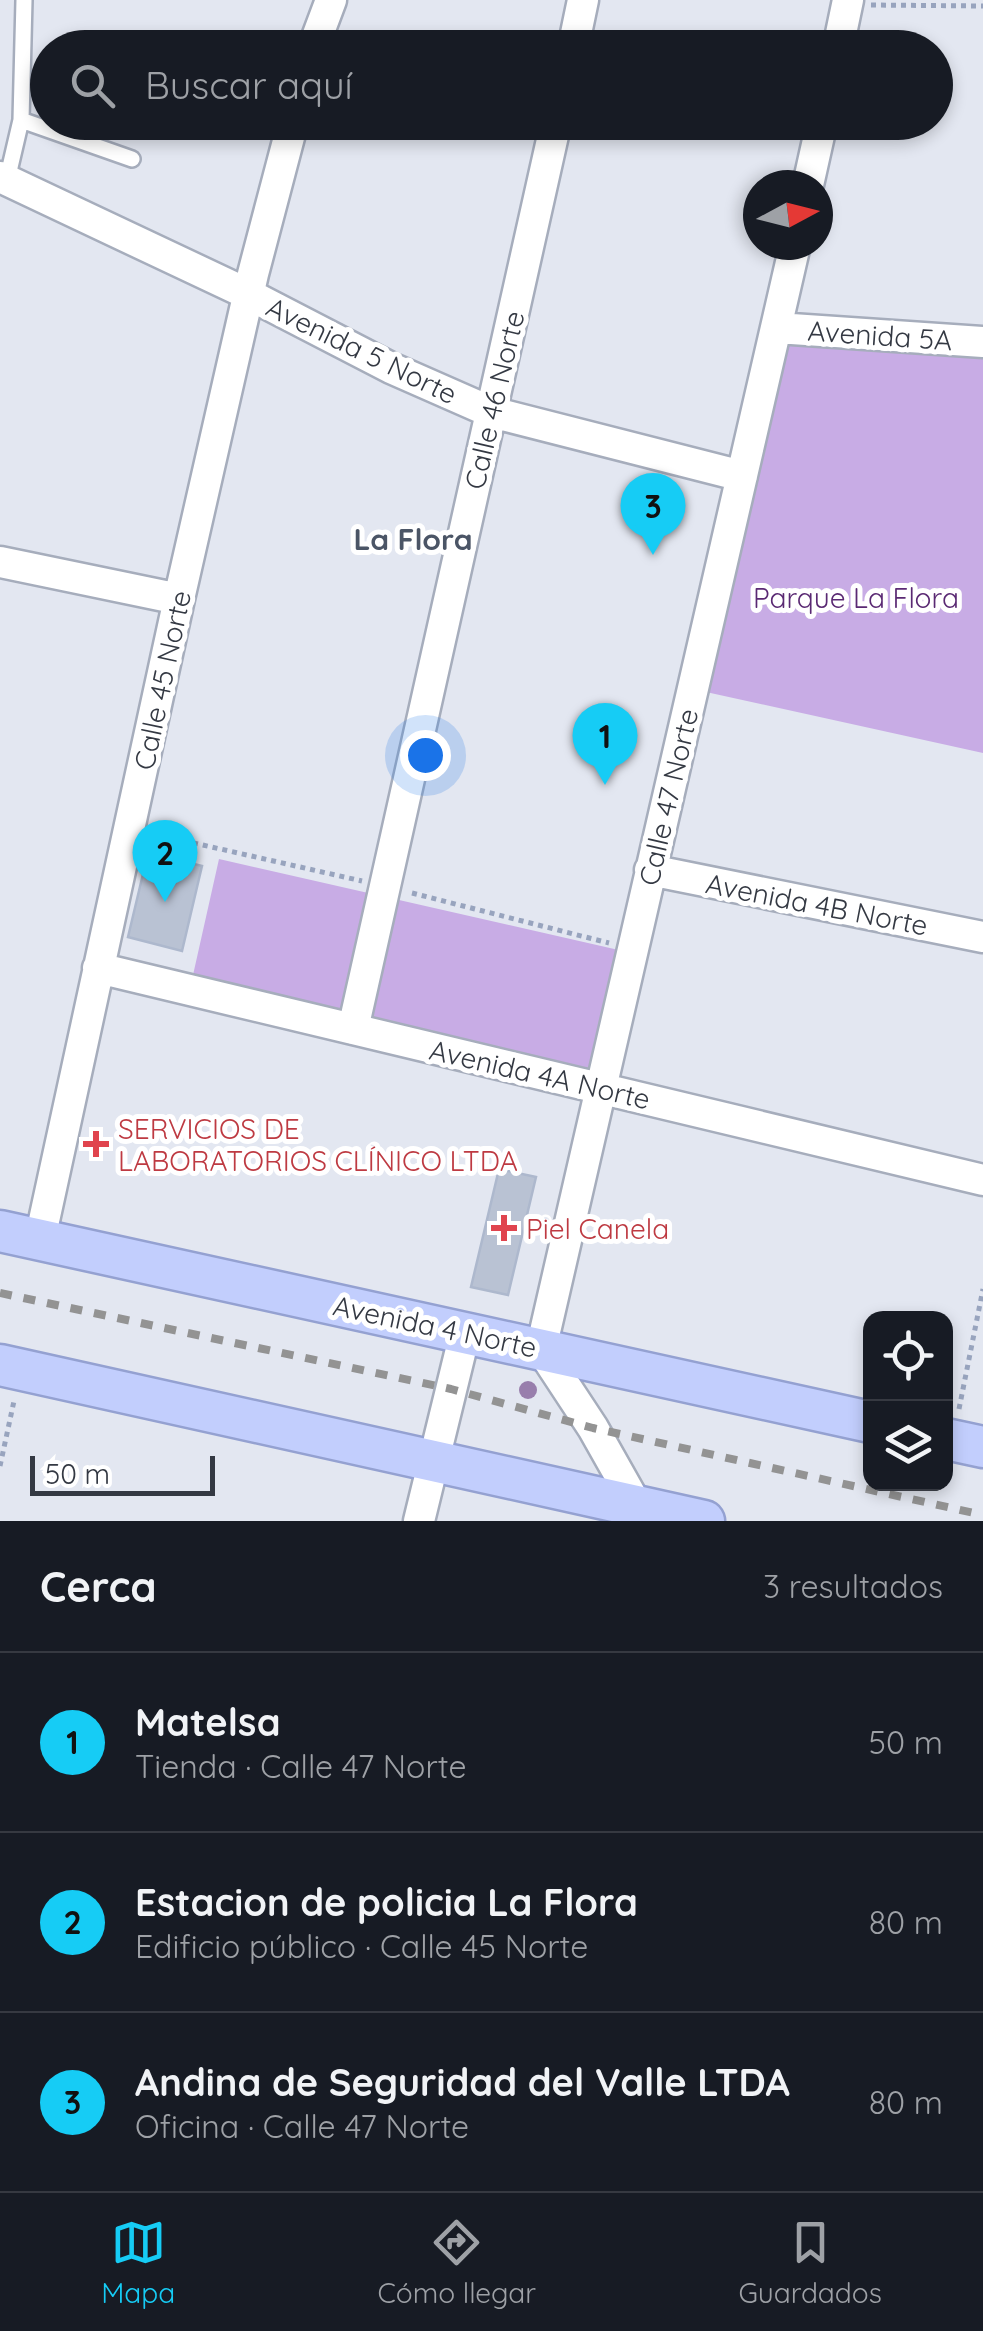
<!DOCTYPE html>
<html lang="es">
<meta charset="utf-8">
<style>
body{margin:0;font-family:Quicksand,sans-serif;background:#20242c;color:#f1f3f6}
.controls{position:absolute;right:30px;bottom:30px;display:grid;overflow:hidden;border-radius:20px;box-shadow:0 5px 15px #0003}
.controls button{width:90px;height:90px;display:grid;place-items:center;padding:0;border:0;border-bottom:2px solid #363941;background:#171b24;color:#f1f3f6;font:50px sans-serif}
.compass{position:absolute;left:743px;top:170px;width:90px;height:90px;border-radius:50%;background:#171b24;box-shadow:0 5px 15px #0003;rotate:83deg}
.scale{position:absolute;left:30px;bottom:25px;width:185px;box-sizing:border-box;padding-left:10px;border:5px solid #343943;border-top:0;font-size:28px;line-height:35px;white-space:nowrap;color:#343943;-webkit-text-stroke:8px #fff;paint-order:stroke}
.you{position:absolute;left:425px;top:755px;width:35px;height:35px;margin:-25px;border:8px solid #fff;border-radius:50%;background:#1a73e8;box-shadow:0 0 0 15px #1a73e833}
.badge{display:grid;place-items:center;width:65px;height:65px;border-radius:50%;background:#16ccf5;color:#111;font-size:32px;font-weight:700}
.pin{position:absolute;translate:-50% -82px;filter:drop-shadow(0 2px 5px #0008)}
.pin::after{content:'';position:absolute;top:52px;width:35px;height:30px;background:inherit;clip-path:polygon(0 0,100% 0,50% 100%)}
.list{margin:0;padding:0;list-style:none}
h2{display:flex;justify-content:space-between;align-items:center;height:130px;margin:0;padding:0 40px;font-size:42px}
h2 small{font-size:32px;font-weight:400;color:#9ea1a6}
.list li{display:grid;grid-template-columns:65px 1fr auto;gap:30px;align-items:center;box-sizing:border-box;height:180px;padding:0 40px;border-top:2px solid #363941}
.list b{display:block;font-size:38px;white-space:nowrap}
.list p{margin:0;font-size:32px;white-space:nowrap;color:#9ea1a6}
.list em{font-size:32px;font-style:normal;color:#9ea1a6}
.icon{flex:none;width:55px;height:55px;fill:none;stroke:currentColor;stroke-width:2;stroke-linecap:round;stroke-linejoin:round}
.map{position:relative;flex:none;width:983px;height:1521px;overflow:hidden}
.search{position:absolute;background:#171b24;box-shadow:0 5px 15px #0003;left:30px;right:30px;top:30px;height:110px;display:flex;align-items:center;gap:25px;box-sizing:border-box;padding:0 35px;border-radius:55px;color:#9ea1a6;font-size:38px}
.sheet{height:670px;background:#171b24}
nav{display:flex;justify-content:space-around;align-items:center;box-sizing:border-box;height:140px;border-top:2px solid #363941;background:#171b24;font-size:28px;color:#9ea1a6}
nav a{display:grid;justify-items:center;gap:5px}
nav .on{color:#16ccf5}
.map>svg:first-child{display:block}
</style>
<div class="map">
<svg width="983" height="1521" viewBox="0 0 983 1521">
<rect width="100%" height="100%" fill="#e3e7f1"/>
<path fill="#c8ace5" d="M786 341 983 356V753L706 692Z
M219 859 623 951 595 1076 191 984Z"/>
<path fill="#b9c2d3" stroke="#adb8cd" stroke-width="2.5" d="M148 853 202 866 182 951 128 937Z
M499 1169 536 1177 508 1295 471 1287Z"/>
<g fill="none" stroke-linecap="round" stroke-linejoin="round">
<g stroke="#a6adbc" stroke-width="20">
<path id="lane" d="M21 120 132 159
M7 180 21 120 24 0"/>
</g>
<g stroke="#a6adbc" stroke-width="35">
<path id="street" d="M313 48 331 0
M573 48 583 0
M838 48 848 0
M0 177 250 295 391 368 491 412 742 476
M808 185 822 122
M777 328 983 342
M0 562 179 599
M650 870 983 937
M98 968 983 1180
M353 1029 556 122
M40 1239 179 599 253 274 293 122
M634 1520 637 1506 593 1428 541 1349 795 245
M419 1521 465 1333"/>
</g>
<g stroke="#94a1d1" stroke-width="45">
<path id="secondary" d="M0 1231 870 1422
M0 1365 704 1521
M946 1439 983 1447"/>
</g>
<path stroke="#98a4be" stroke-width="5" stroke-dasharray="5 5" stroke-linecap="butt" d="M871 5 983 6
M154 834 362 881
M412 893 609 943
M959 1409 983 1289
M0 1466 14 1401"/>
<use href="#lane" stroke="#fff" stroke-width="15"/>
<use href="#street" stroke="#fff" stroke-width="30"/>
<use href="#secondary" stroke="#c2cefd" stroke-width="40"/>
<path stroke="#939393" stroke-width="8" stroke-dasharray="12 12" stroke-linecap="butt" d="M0 1293 451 1389 593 1428 983 1515"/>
</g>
<circle fill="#987eac" cx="528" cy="1390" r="9"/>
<g fill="#e0444e" stroke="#fff" stroke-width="4">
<path d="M91 1129h10v10h10v10h-10v10h-10v-10h-10v-10h10z"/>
<path d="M499 1213h10v10h10v10h-10v10h-10v-10h-10v-10h10z"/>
</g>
<g text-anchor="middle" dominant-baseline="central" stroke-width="10" stroke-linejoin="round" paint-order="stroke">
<g font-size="28" fill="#343943" stroke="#fff">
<text transform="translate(880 335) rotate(4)">Avenida 5A</text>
<text transform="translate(362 350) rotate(26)">Avenida 5 Norte</text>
<text transform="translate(494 400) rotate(-77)">Calle 46 Norte</text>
<text transform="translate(162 680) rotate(-78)">Calle 45 Norte</text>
<text transform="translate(668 797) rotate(-77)">Calle 47 Norte</text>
<text transform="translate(817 904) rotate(11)">Avenida 4B Norte</text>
<text transform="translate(540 1074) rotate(13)">Avenida 4A Norte</text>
<text transform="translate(435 1326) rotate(12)">Avenida 4 Norte</text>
</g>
<g font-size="28" fill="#5a2973" stroke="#fff">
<text x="856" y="597">Parque La Flora</text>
</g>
<g font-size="28" fill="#be3a42" stroke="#fff" text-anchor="start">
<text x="118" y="1128">SERVICIOS DE<tspan x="118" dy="32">LABORATORIOS CLÍNICO LTDA</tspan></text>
<text x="526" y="1228">Piel Canela</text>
</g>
<g font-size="30" font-weight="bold" fill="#4b5566" stroke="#fff">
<text x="413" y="539">La Flora</text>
</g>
</g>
</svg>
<div class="controls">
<button><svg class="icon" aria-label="locate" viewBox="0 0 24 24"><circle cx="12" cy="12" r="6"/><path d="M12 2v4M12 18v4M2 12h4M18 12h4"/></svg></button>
<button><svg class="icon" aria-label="layers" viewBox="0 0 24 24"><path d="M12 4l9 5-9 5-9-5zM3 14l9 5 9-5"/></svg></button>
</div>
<svg class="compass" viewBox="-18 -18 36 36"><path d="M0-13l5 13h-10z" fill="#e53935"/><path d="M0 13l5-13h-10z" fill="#9ea1a6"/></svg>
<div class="scale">50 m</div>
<div class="you"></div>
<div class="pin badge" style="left:605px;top:785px">1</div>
<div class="pin badge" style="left:165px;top:902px">2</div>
<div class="pin badge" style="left:653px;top:555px">3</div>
<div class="search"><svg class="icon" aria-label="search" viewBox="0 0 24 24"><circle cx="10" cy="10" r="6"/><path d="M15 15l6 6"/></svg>Buscar aquí</div>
</div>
<section class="sheet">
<h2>Cerca<small>3 resultados</small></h2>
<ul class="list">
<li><span class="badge">1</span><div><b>Matelsa</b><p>Tienda · Calle 47 Norte</p></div><em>50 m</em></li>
<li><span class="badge">2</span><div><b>Estacion de policia La Flora</b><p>Edificio público · Calle 45 Norte</p></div><em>80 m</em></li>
<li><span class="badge">3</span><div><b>Andina de Seguridad del Valle LTDA</b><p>Oficina · Calle 47 Norte</p></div><em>80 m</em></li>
</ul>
</section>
<nav>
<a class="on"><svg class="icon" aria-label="map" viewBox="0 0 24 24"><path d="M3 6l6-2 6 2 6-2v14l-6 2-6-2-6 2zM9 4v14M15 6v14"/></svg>Mapa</a>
<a><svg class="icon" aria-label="directions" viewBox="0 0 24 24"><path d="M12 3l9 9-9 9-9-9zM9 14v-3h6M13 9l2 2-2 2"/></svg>Cómo llegar</a>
<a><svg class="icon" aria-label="saved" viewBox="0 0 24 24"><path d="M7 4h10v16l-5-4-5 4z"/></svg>Guardados</a>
</nav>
